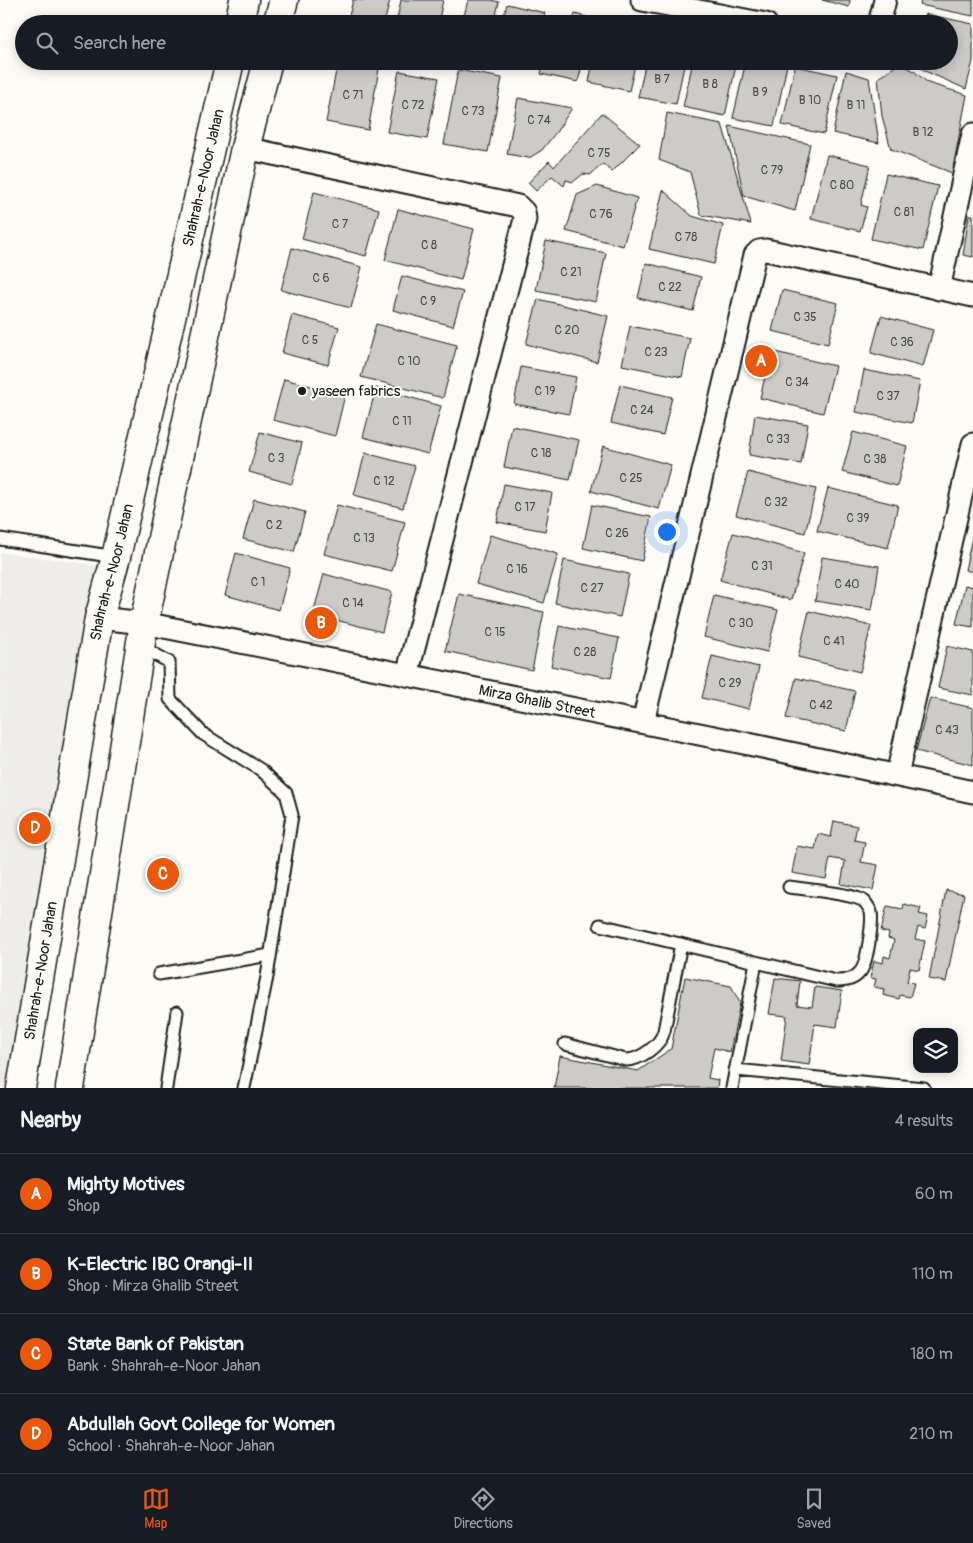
<!DOCTYPE html>
<meta charset="utf-8">
<style>
body{margin:0;font-family:Pangolin,sans-serif;background:#242831;color:#f1f3f6}
.controls{position:absolute;right:15px;bottom:15px;display:grid;overflow:hidden;border-radius:10px;box-shadow:0 2px 12px #0003}
.controls button{width:45px;height:45px;display:grid;place-items:center;padding:0;border:0;border-bottom:1px solid #363941;background:#171b24;color:#f1f3f6;font:25px sans-serif}
.you{position:absolute;left:666px;top:531px;width:18px;height:18px;margin:-12px;border:4px solid #fff;border-radius:50%;background:#1a73e8;box-shadow:0 0 0 8px #1a73e833}
.badge{display:grid;place-items:center;width:32px;height:32px;border-radius:50%;background:#ea580c;color:#fff;font-size:16px;font-weight:700}
.pin{position:absolute;translate:-50% -50%;border:2px solid #fff;box-shadow:0 1px 5px #0006}
.list{margin:0;padding:0;list-style:none}
h2{display:flex;justify-content:space-between;align-items:center;height:65px;margin:0;padding:0 20px;font-size:21px}
h2 small{font-size:16px;font-weight:400;color:#9ea1a6}
.list li{display:grid;grid-template-columns:32px 1fr auto;gap:15px;align-items:center;box-sizing:border-box;height:80px;padding:0 20px;border-top:1px solid #363941}
.list b{display:block;font-size:19px;white-space:nowrap}
.list p{margin:0;font-size:16px;white-space:nowrap;color:#9ea1a6}
.list em{font-size:16px;font-style:normal;color:#9ea1a6}
.icon{flex:none;width:28px;height:28px;fill:none;stroke:currentColor;stroke-width:2;stroke-linecap:round;stroke-linejoin:round}
.map{position:relative;flex:none;width:973px;height:1088px;overflow:hidden}
.search{position:absolute;background:#171b24;box-shadow:0 2px 12px #0003;left:15px;right:15px;top:15px;height:55px;display:flex;align-items:center;gap:12px;box-sizing:border-box;padding:0 18px;border-radius:28px;color:#9ea1a6;font-size:19px}
.sheet{height:385px;background:#171b24}
nav{display:flex;justify-content:space-around;align-items:center;box-sizing:border-box;height:70px;border-top:1px solid #363941;background:#171b24;font-size:14px;color:#9ea1a6}
nav a{display:grid;justify-items:center;gap:2px}
nav .on{color:#ea580c}
.map>svg:first-child{display:block}
</style>
<div class="map">
<svg width="973" height="1088" viewBox="0 0 973 1088">
<rect width="100%" height="100%" fill="#fdfcf7"/>
<filter id="ink" filterUnits="userSpaceOnUse"><feTurbulence type="fractalNoise" baseFrequency=".02" numOctaves="2"/><feDisplacementMap in="SourceGraphic" scale="10" xChannelSelector="R" yChannelSelector="G"/><feConvolveMatrix kernelMatrix="1 2 1 2 8 2 1 2 1" color-interpolation-filters="sRGB"/></filter>
<g filter="url(#ink)">
<path fill="#eeede9" d="M0 552 111 567 30 1088H0Z"/>
<path fill="#cccbc8" stroke="#1c1c1c" d="M353 0H390L384 24 349 16Z
M401 0H443L438 24H396Z
M468 0H491L499 2 494 24H462Z
M822 0H850L849 7Z
M921 0H973V16L920 5Z
M507 4 545 13 542 24H502Z
M575 14 594 19 592 24H572Z
M926 14 973 24V61L966 89 925 71 913 61H949V24H923Z
M338 61 379 69 368 130 326 122Z
M498 61H533L531 69Z
M544 61H583L578 82 541 74Z
M593 61H636L629 91 589 82Z
M646 61H685L676 104 638 97Z
M693 61H737L725 116 683 107Z
M746 61H768L787 65 774 126 733 118Z
M900 63 914 71 928 83 967 95 952 173 891 149 882 116 878 78Z
M795 66 837 75 824 134 782 125Z
M458 70 502 78 488 152 444 144Z
M399 71 439 78 427 139 387 132Z
M846 71 869 78 879 143 833 133Z
M518 98 572 108 557 131 542 150 529 158 507 154Z
M602 113 640 144 612 172 603 164 590 175 583 174 573 182 566 180 564 186 552 176 536 191 528 183 549 161 554 167Z
M667 113 722 124 751 224 701 215 690 172 659 160Z
M729 126 810 144 795 211 744 196Z
M827 155 870 165 861 205 867 207 860 231 811 219Z
M886 174 938 186 923 250 871 239Z
M597 186 637 198 623 246 566 231 577 195Z
M663 190 692 216 723 225 714 264 649 249Z
M314 192 379 209 366 256 302 239Z
M398 209 474 229 461 280 385 260Z
M969 215H973V257L963 255Z
M546 241 606 253 596 302 536 290Z
M292 248 362 267 351 308 281 290Z
M646 263 701 277 693 311 638 298Z
M402 276 463 292 453 326 393 310Z
M782 290 838 303 828 344 772 331Z
M538 299 608 316 597 362 526 344Z
M292 315 339 327 328 365 282 353Z
M881 316 933 330 923 367 871 353Z
M376 324 457 345 443 398 361 377Z
M630 326 690 338 682 377 622 365Z
M771 351 835 366 823 413 760 398Z
M521 367 576 377 569 414 514 404Z
M864 370 920 381 912 423 856 412Z
M284 379 345 395 335 436 273 420Z
M620 385 672 397 663 435 611 423Z
M376 388 441 406 428 454 363 437Z
M755 415 808 424 801 464 749 455Z
M512 426 579 440 570 480 504 467Z
M260 432 302 443 292 484 249 472Z
M853 432 907 446 897 486 842 472Z
M603 446 671 465 659 509 591 491Z
M365 453 415 466 403 508 354 495Z
M748 472 816 489 805 533 736 515Z
M504 484 552 493 545 531 497 522Z
M828 488 898 505 888 548 817 531Z
M254 499 305 512 294 552 243 539Z
M337 505 405 522 392 571 324 554Z
M592 505 651 517 642 561 583 548Z
M973 532V572L965 570Z
M733 533 804 553 791 600 720 580Z
M490 535 558 554 544 603 476 584Z
M236 553 290 568 279 610 225 595Z
M822 557 879 566 872 610 815 601Z
M564 560 629 574 620 617 555 603Z
M324 574 392 592 382 632 313 614Z
M965 585 973 587V627L956 624Z
M459 594 544 612 532 670 445 651Z
M714 595 778 610 767 652 704 637Z
M809 611 871 626 860 672 798 657Z
M559 626 619 638 611 678 551 666Z
M947 646 973 652V695L938 688Z
M712 656 759 667 749 709 702 698Z
M796 678 855 691 846 731 786 718Z
M930 698 973 708V765L916 751Z
M834 821 857 826 854 840 865 842 861 862 878 865 873 890 841 884 845 861 830 858 826 879 792 873 797 846 815 849 818 834 831 837Z
M946 890 964 894 946 982 929 979Z
M904 904 921 908 919 914 928 916 925 929 918 927 915 939 925 941 919 970 910 968 907 982 914 983 910 997 900 995 899 999 883 995 884 989 874 987 876 979 870 978 874 961 883 963 884 956 890 958 894 940 888 938 889 933 881 931 887 906 903 909Z
M685 977 731 986 740 1003 730 1052 714 1048 708 1078 718 1080 717 1088H554L560 1056 638 1071 671 1049Z
M775 978 800 981 797 1005 812 1007 815 987 842 991 837 1027 815 1024 809 1065 781 1061 787 1016 769 1014Z"/>
<g fill="none" stroke-linecap="round" stroke-linejoin="round">
<g stroke="#1c1c1c" stroke-width="15">
<path id="lane" d="M0 539 116 557
M140 646 169 662 170 699 203 734 261 770 286 793 292 815 267 977 244 1088
M600 925 836 981C845 981 854 980 860 972 867 965 873 922 871 912 870 909 867 905 865 902 856 894 804 889 789 887
M159 974 270 955
M565 1044 626 1060C640 1060 661 1045 664 1031L681 944
M735 1070 924 1088
M166 1088 177 1012
M732 1088 756 962"/>
</g>
<g stroke="#1c1c1c" stroke-width="25">
<g id="street">
<path d="M642 0 766 24"/>
<path d="M879 24 885 0"/>
<path d="M245 148 518 206 524 212 525 219 407 675"/>
<path d="M939 289 973 134"/>
<path id="s1" d="M99 618 144 623 407 675 739 742 973 792"/>
<path d="M643 722 755 255 759 251 766 250 973 296"/>
<path d="M897 775 973 444"/>
</g>
</g>
<g stroke="#1c1c1c" stroke-width="31">
<g id="secondary">
<path d="M239 24 244 0"/>
<path d="M277 24 284 0"/>
<path id="s2" d="M21 1088 99 618 116 557 230 61"/>
<path d="M70 1088 144 623 245 148 268 61"/>
</g>
</g>
<use href="#lane" stroke="#fdfcf7" stroke-width="11"/>
<use href="#street" stroke="#fdfcf7" stroke-width="21"/>
<use href="#secondary" stroke="#fdfcf7" stroke-width="28"/>
</g>
</g>
<circle fill="#1c1c1c" stroke="#fdfcf7" stroke-width="2" cx="302" cy="391" r="5"/>
<g text-anchor="middle" dominant-baseline="central" stroke-width="4" stroke-linejoin="round" paint-order="stroke">
<g font-size="12" fill="#484847">
<text x="662" y="79">B 7</text>
<text x="710" y="84">B 8</text>
<text x="760" y="92">B 9</text>
<text x="353" y="95">C 71</text>
<text x="810" y="100">B 10</text>
<text x="413" y="105">C 72</text>
<text x="856" y="105">B 11</text>
<text x="473" y="111">C 73</text>
<text x="539" y="120">C 74</text>
<text x="923" y="132">B 12</text>
<text x="599" y="153">C 75</text>
<text x="772" y="170">C 79</text>
<text x="842" y="185">C 80</text>
<text x="904" y="212">C 81</text>
<text x="601" y="214">C 76</text>
<text x="340" y="224">C 7</text>
<text x="686" y="237">C 78</text>
<text x="429" y="245">C 8</text>
<text x="571" y="272">C 21</text>
<text x="321" y="278">C 6</text>
<text x="670" y="287">C 22</text>
<text x="428" y="301">C 9</text>
<text x="805" y="317">C 35</text>
<text x="567" y="330">C 20</text>
<text x="310" y="340">C 5</text>
<text x="902" y="342">C 36</text>
<text x="656" y="352">C 23</text>
<text x="409" y="361">C 10</text>
<text x="797" y="382">C 34</text>
<text x="545" y="391">C 19</text>
<text x="888" y="396">C 37</text>
<text x="642" y="410">C 24</text>
<text x="402" y="421">C 11</text>
<text x="778" y="439">C 33</text>
<text x="541" y="453">C 18</text>
<text x="276" y="458">C 3</text>
<text x="875" y="459">C 38</text>
<text x="631" y="478">C 25</text>
<text x="384" y="481">C 12</text>
<text x="776" y="502">C 32</text>
<text x="525" y="507">C 17</text>
<text x="858" y="518">C 39</text>
<text x="274" y="525">C 2</text>
<text x="617" y="533">C 26</text>
<text x="364" y="538">C 13</text>
<text x="762" y="566">C 31</text>
<text x="517" y="569">C 16</text>
<text x="258" y="582">C 1</text>
<text x="847" y="584">C 40</text>
<text x="592" y="588">C 27</text>
<text x="353" y="603">C 14</text>
<text x="741" y="623">C 30</text>
<text x="495" y="632">C 15</text>
<text x="834" y="641">C 41</text>
<text x="585" y="652">C 28</text>
<text x="730" y="683">C 29</text>
<text x="821" y="705">C 42</text>
<text x="947" y="730">C 43</text>
</g>
<g font-size="15" fill="#1c1c1c" stroke="#fdfcf7">
<text stroke="none"><textPath href="#s2" startOffset="929">Shahrah-e-Noor Jahan</textPath></text>
<text stroke="none"><textPath href="#s2" startOffset="524">Shahrah-e-Noor Jahan</textPath></text>
<text stroke="none"><textPath href="#s1" startOffset="446">Mirza Ghalib Street</textPath></text>
<text stroke="none"><textPath href="#s2" startOffset="119">Shahrah-e-Noor Jahan</textPath></text>
</g>
<g font-size="15" fill="#1c1c1c" stroke="#fdfcf7" text-anchor="start">
<text x="312" y="391">yaseen fabrics</text>
</g>
</g>
</svg>
<div class="controls">
<button><svg class="icon" aria-label="layers" viewBox="0 0 24 24"><path d="M12 4l9 5-9 5-9-5zM3 14l9 5 9-5"/></svg></button>
</div>
<div class="you"></div>
<div class="pin badge" style="left:761px;top:361px">A</div>
<div class="pin badge" style="left:321px;top:623px">B</div>
<div class="pin badge" style="left:163px;top:874px">C</div>
<div class="pin badge" style="left:35px;top:828px">D</div>
<div class="search"><svg class="icon" aria-label="search" viewBox="0 0 24 24"><circle cx="10" cy="10" r="6"/><path d="M15 15l6 6"/></svg>Search here</div>
</div>
<section class="sheet">
<h2>Nearby<small>4 results</small></h2>
<ul class="list">
<li><span class="badge">A</span><div><b>Mighty Motives</b><p>Shop</p></div><em>60 m</em></li>
<li><span class="badge">B</span><div><b>K-Electric IBC Orangi-II</b><p>Shop · Mirza Ghalib Street</p></div><em>110 m</em></li>
<li><span class="badge">C</span><div><b>State Bank of Pakistan</b><p>Bank · Shahrah-e-Noor Jahan</p></div><em>180 m</em></li>
<li><span class="badge">D</span><div><b>Abdullah Govt College for Women</b><p>School · Shahrah-e-Noor Jahan</p></div><em>210 m</em></li>
</ul>
</section>
<nav>
<a class="on"><svg class="icon" aria-label="map" viewBox="0 0 24 24"><path d="M3 6l6-2 6 2 6-2v14l-6 2-6-2-6 2zM9 4v14M15 6v14"/></svg>Map</a>
<a><svg class="icon" aria-label="directions" viewBox="0 0 24 24"><path d="M12 3l9 9-9 9-9-9zM9 14v-3h6M13 9l2 2-2 2"/></svg>Directions</a>
<a><svg class="icon" aria-label="saved" viewBox="0 0 24 24"><path d="M7 4h10v16l-5-4-5 4z"/></svg>Saved</a>
</nav>
